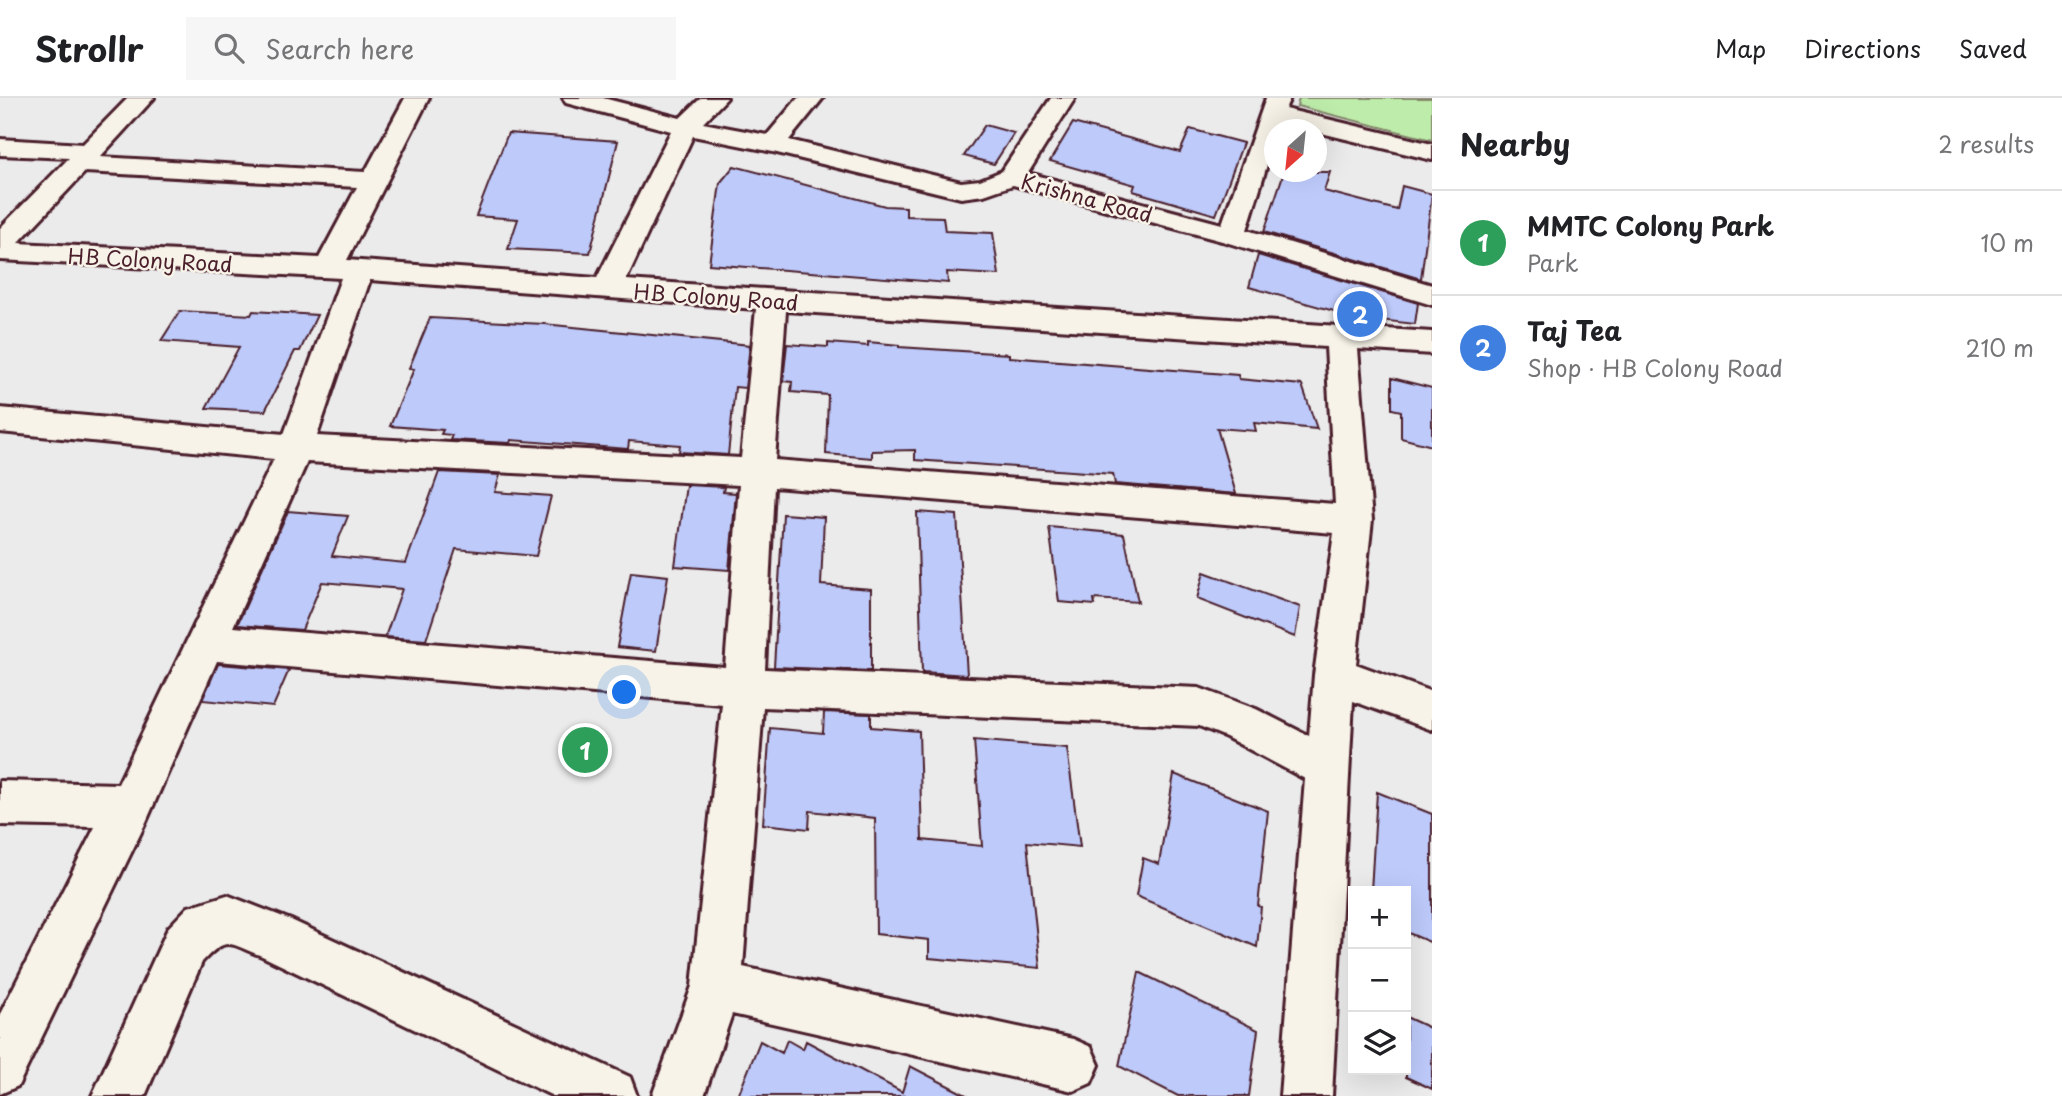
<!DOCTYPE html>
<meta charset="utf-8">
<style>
body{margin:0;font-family:"Playpen Sans",sans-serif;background:#f6f6f6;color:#202124}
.controls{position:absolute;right:21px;bottom:21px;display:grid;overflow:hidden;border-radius:0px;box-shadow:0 7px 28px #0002}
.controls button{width:63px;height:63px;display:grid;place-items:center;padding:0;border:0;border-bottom:2px solid #e0e0e0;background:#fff;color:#202124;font:35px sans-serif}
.compass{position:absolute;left:1264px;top:21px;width:63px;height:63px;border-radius:50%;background:#fff;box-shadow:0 7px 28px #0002;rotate:207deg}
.you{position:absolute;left:625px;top:595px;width:24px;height:24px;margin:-18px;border:5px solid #fff;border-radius:50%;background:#1a73e8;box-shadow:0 0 0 10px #1a73e833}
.badge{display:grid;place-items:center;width:46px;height:46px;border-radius:50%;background:#1f6fb2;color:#fff;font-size:23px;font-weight:700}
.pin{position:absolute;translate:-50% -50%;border:4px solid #fff;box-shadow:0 2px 7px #0006}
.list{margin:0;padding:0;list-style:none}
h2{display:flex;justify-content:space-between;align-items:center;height:91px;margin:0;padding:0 28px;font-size:30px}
h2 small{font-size:23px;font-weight:400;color:#757577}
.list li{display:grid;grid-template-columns:46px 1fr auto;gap:21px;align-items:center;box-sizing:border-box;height:105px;padding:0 28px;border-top:2px solid #e0e0e0}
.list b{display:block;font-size:26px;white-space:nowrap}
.list p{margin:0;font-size:23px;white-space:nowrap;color:#757577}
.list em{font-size:23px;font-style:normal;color:#757577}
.icon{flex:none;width:38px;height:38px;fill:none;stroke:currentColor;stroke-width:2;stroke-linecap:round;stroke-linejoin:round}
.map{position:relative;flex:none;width:1432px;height:998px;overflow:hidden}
header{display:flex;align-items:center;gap:42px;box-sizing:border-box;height:98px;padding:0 35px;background:#fff;border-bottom:2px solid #e0e0e0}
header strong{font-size:33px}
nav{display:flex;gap:38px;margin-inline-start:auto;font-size:24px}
.search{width:490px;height:63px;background:#f6f6f6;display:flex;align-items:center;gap:18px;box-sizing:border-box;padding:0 24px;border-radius:0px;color:#757577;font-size:26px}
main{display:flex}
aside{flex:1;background:#fff}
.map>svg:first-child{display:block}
</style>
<header>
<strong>Strollr</strong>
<div class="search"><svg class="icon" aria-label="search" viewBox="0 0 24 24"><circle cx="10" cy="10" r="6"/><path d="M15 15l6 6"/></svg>Search here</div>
<nav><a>Map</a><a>Directions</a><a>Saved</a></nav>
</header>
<main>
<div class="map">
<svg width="1432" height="998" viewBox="0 0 1432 998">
<rect width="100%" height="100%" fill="#ebebec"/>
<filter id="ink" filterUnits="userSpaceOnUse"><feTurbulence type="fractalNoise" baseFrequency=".0143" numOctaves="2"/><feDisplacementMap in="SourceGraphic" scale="14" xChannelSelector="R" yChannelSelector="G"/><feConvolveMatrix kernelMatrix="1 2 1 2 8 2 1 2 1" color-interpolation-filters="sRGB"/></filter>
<g filter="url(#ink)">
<path fill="#beedab" stroke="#84866b" stroke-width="2" d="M1299 0H1432V42L1297 8Z"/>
<path fill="#bdcafa" stroke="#4a1f2b" stroke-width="2" d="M1073 25 1180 54 1190 31 1243 45 1216 117 1133 93 1135 87 1050 63Z
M985 27 1014 35 994 66 964 58Z
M508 35 618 43 590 155 508 151 518 121 476 118Z
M734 68 885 108 906 109V118L943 119 945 133 993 135 999 177 947 174 948 185 709 166 720 85Z
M1284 74H1330L1324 93 1397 112 1402 88 1432 96 1421 181 1264 134Z
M1258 157 1418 205 1415 226 1380 222V226L1249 189Z
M180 213 251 217 253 213 317 217 300 253H295L265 313 206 310 239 249 161 243Z
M430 220 544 226 750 247 745 290 735 289 728 357 679 354 680 347 629 343 628 351 511 342 510 345 450 342 452 337 441 336 443 332 390 328 414 271 409 270Z
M868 244 899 247V249L1009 256V259L1238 277 1239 281 1302 287 1317 331 1254 325 1256 333 1217 330 1236 396 1115 386 1113 376 915 362V352L872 353V360L826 356 828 297 791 294 792 284 783 283 787 246 828 249V245L868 248Z
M1392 280 1432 290V348L1401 340V313L1392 311Z
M439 374 500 377 495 394 551 398 536 458 456 451 426 542 385 539 402 491 322 484 302 532 237 527 288 413 348 418 332 458 406 465Z
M686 387 724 389 723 394 736 395 729 472 675 468Z
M917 414 957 417 967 577 922 574Z
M783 416 824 419 821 487 871 491V573L774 569Z
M1049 429 1124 436 1138 504 1094 501 1095 507 1059 504Z
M631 474 668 478 656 553 617 549Z
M1204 474 1300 509 1295 539 1197 501Z
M218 566H219L289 572 273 609 202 602Z
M824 614 871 616V629L919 633 922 742 982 748 974 642 1067 650 1080 749 1027 744 1040 870 929 860V842L876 836 875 720 810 713 809 731 763 726 770 630 823 635Z
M1174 676 1268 713 1258 808 1261 809 1257 849 1136 798 1143 760 1159 766Z
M1377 694 1432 716V845L1406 834V793H1371Z
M1139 874 1258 932 1249 998H1178L1119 968Z
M1406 919 1432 931V991L1406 979Z
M787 942 803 951 806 943 902 994 910 968 968 998H738L760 943 782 955Z"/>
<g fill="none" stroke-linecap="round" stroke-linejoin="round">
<g stroke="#4a1f2b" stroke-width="6">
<path id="minor" d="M128 0H154L100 59 365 74 405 0H429L347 162 597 180 671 33 566 5 563 0H603L680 20 701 0H727L703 25 767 37 798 0H823L789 42 961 84 980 82 1002 73 1051 0H1075L1028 75 1222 126 1266 0H1290L1285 11 1432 46V62L1280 25 1278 32H1274V44L1247 132 1432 187V207L1222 143 1013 87 984 97 961 100 773 54 693 38 626 182 1432 234V256L1358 251 1372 422 1356 566 1432 594V632L1353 603 1332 998H1280L1305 681 1226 639 1199 628 763 609 743 869 1073 941 1091 949 1099 967 1091 985 1073 993 732 916 704 998H652L692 888 722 606 217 563 146 724 18 988 0 996V916L95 729 0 727V683L118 686 274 361 0 334V310L284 336 341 180 0 162V130L69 60 0 57V41L83 46ZM85 74 357 89 319 160 18 145ZM370 182 756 211 741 360 317 338ZM786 213 1326 249 1335 406 775 362ZM307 364 739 387 725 569 233 529ZM774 389 1334 435 1314 577 1309 638 1256 611 1199 590 765 571Z
M227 797 291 822 630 979 637 998H553L262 858C229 846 228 836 202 864L145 998H92L168 830 188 809Z"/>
</g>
<use href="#minor" fill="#f7f3e8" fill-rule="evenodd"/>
</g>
</g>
<g text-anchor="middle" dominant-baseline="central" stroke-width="5" stroke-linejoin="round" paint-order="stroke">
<g font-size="21" fill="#4a1f2b" stroke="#f7f3e8">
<text transform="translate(1087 99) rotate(15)">Krishna Road</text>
<text transform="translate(150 161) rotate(3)">HB Colony Road</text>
<text transform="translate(716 198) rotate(4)">HB Colony Road</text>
</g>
</g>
</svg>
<div class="controls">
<button>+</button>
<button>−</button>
<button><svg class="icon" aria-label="layers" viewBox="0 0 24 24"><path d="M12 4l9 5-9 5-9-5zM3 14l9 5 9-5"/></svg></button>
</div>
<svg class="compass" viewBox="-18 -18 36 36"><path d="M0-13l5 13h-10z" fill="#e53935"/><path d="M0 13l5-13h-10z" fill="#757577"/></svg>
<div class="you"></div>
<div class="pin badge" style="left:585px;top:652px;background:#2e9e5b">1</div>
<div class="pin badge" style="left:1360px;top:216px;background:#3f7fe0">2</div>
</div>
<aside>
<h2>Nearby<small>2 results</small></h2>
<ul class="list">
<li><span class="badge" style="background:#2e9e5b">1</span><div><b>MMTC Colony Park</b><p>Park</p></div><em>10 m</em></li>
<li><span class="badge" style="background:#3f7fe0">2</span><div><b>Taj Tea</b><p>Shop · HB Colony Road</p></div><em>210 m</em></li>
</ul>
</aside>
</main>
